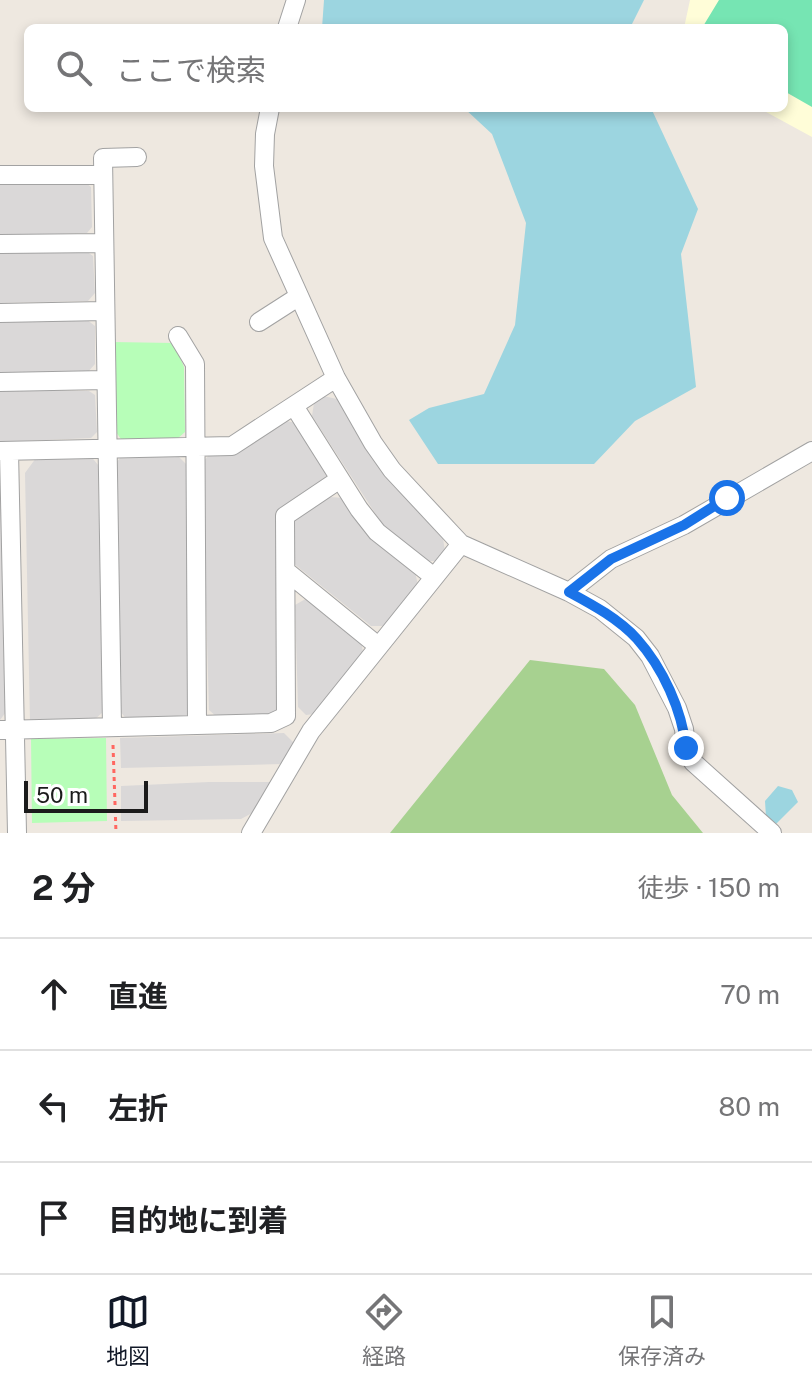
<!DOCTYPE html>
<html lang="ja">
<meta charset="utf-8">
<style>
body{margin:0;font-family:"Public Sans","Noto Sans JP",sans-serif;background:#f2f2f2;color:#202124}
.scale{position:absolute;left:24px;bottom:20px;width:124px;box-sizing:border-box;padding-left:8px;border:4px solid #1b1b1b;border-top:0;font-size:22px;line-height:28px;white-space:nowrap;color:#1b1b1b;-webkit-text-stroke:6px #fff;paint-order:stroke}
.stop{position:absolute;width:24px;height:24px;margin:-18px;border:6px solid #1a73e8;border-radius:50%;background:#fff}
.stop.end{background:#1a73e8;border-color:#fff;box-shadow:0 2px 8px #0008}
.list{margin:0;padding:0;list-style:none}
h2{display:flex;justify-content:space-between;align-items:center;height:104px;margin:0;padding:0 32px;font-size:34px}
h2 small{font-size:26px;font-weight:400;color:#757577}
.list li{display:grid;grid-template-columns:52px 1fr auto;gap:24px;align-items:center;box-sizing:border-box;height:112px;padding:0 32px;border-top:2px solid #e0e0e0}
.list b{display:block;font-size:30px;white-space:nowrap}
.list em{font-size:26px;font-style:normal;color:#757577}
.icon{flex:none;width:44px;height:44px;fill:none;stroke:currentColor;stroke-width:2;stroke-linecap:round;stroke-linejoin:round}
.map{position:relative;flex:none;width:812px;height:833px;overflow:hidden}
.search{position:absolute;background:#fff;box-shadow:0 4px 12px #0003;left:24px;right:24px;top:24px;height:88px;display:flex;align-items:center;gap:20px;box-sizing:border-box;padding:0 28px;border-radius:12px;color:#757577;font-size:30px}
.sheet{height:440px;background:#fff}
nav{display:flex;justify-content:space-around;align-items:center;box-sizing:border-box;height:112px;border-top:2px solid #e0e0e0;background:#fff;font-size:22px;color:#757577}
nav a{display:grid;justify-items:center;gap:4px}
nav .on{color:#111827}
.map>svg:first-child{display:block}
</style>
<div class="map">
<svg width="812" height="833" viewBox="0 0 812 833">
<rect width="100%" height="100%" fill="#eee8e0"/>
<path fill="#dad8d8" d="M81 179 91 187 92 227 87 233 0 236V180Z
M86 251 93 256 95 293 88 301 0 303V252Z
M86 319 95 326V364L86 374 0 373V320Z
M0 390 89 391 95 395 97 432 91 438 0 442Z
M323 396 337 399 391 481 443 538 445 552 439 561H427L384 527 312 416 314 403Z
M286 421 297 423 328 473 325 482 275 514 281 707 274 715 218 718 209 710 202 463 209 455Z
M90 455 98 465 103 712 94 720 30 722 25 473 36 458Z
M178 456 186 464 192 711 185 720 128 721 120 711 114 465 121 457Z
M0 469 6 712 0 720Z
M330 497 344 498 415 572 418 585 386 626H371L293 563 291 525 296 518Z
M309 597 361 639 363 653 314 714 306 715 298 707 295 605Z
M284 733 295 744 282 764 121 768 120 738Z
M209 782H270V785L254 812 241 819 121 821V786Z"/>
<path fill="#fffdd8" d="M690 0H812V137L759 108H784V28H684Z"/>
<path fill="#a7d190" d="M530 660 604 669 635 705 672 795 703 833H390Z"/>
<path fill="#b7feb8" d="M112 342 174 343 184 367 185 432 177 439H121L113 428Z
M106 738 107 821 32 823 31 739Z"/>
<path fill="#76e5b3" d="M719 0H812V107L784 91V28H702Z"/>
<path fill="#9cd5e0" d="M324 0H644L630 28H322Z
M464 108H651L698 209 681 254 696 387 635 421 594 464H438L409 420 429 408 484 394 515 325 526 223 492 134Z
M778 786 792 790 798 802 776 824 766 817 765 801Z"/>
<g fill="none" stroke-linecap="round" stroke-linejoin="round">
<g stroke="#a2a2a2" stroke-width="20">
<path id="minor" d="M287 28 296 0
M270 108 265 134 264 166 273 238 336 378 373 443 392 470 461 544 569 592 600 609 636 638 650 656 677 708 684 729 686 748 693 762 772 833
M0 175H103
M0 244 104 243
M0 313 104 311
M259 322 298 297
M178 336 195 364 197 725
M0 382 105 380
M294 406 359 509 377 532 434 577
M0 451 232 446 336 378
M9 451 17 833
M286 571 378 646
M569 592 611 559 684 525 812 451
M286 716 285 516 340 479
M112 727 103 158 137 157
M0 730 271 723 286 716
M251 833 311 731 461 544"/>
</g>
<path stroke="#ff6760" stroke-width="3" stroke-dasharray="4 4" stroke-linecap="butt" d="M113 745 116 833"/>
<use href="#minor" stroke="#fff" stroke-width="18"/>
</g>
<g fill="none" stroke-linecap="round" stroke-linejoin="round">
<path stroke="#1a73e8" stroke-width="10" d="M686 748C682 710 663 668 637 639 619 619 593 605 569 592L611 559 684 525 727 498"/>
</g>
</svg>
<div class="scale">50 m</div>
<div class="stop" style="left:727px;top:498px"></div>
<div class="stop end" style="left:686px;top:748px"></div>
<div class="search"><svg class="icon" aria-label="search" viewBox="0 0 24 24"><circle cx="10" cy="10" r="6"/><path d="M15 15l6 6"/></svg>ここで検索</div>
</div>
<section class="sheet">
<h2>2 分<small>徒歩 · 150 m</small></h2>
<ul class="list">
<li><svg class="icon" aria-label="ahead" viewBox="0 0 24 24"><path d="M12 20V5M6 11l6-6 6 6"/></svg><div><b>直進</b></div><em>70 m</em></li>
<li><svg class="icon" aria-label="left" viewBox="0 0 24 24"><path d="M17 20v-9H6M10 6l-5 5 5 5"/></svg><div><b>左折</b></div><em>80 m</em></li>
<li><svg class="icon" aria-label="arrive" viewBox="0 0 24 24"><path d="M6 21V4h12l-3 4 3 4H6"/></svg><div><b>目的地に到着</b></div></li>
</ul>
</section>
<nav>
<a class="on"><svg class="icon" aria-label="map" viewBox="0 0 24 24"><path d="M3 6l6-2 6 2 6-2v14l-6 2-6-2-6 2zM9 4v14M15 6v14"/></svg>地図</a>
<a><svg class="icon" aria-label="directions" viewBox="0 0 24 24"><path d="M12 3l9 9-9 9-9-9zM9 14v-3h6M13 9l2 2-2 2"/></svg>経路</a>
<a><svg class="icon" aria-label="saved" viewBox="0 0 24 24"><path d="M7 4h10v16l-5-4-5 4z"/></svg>保存済み</a>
</nav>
